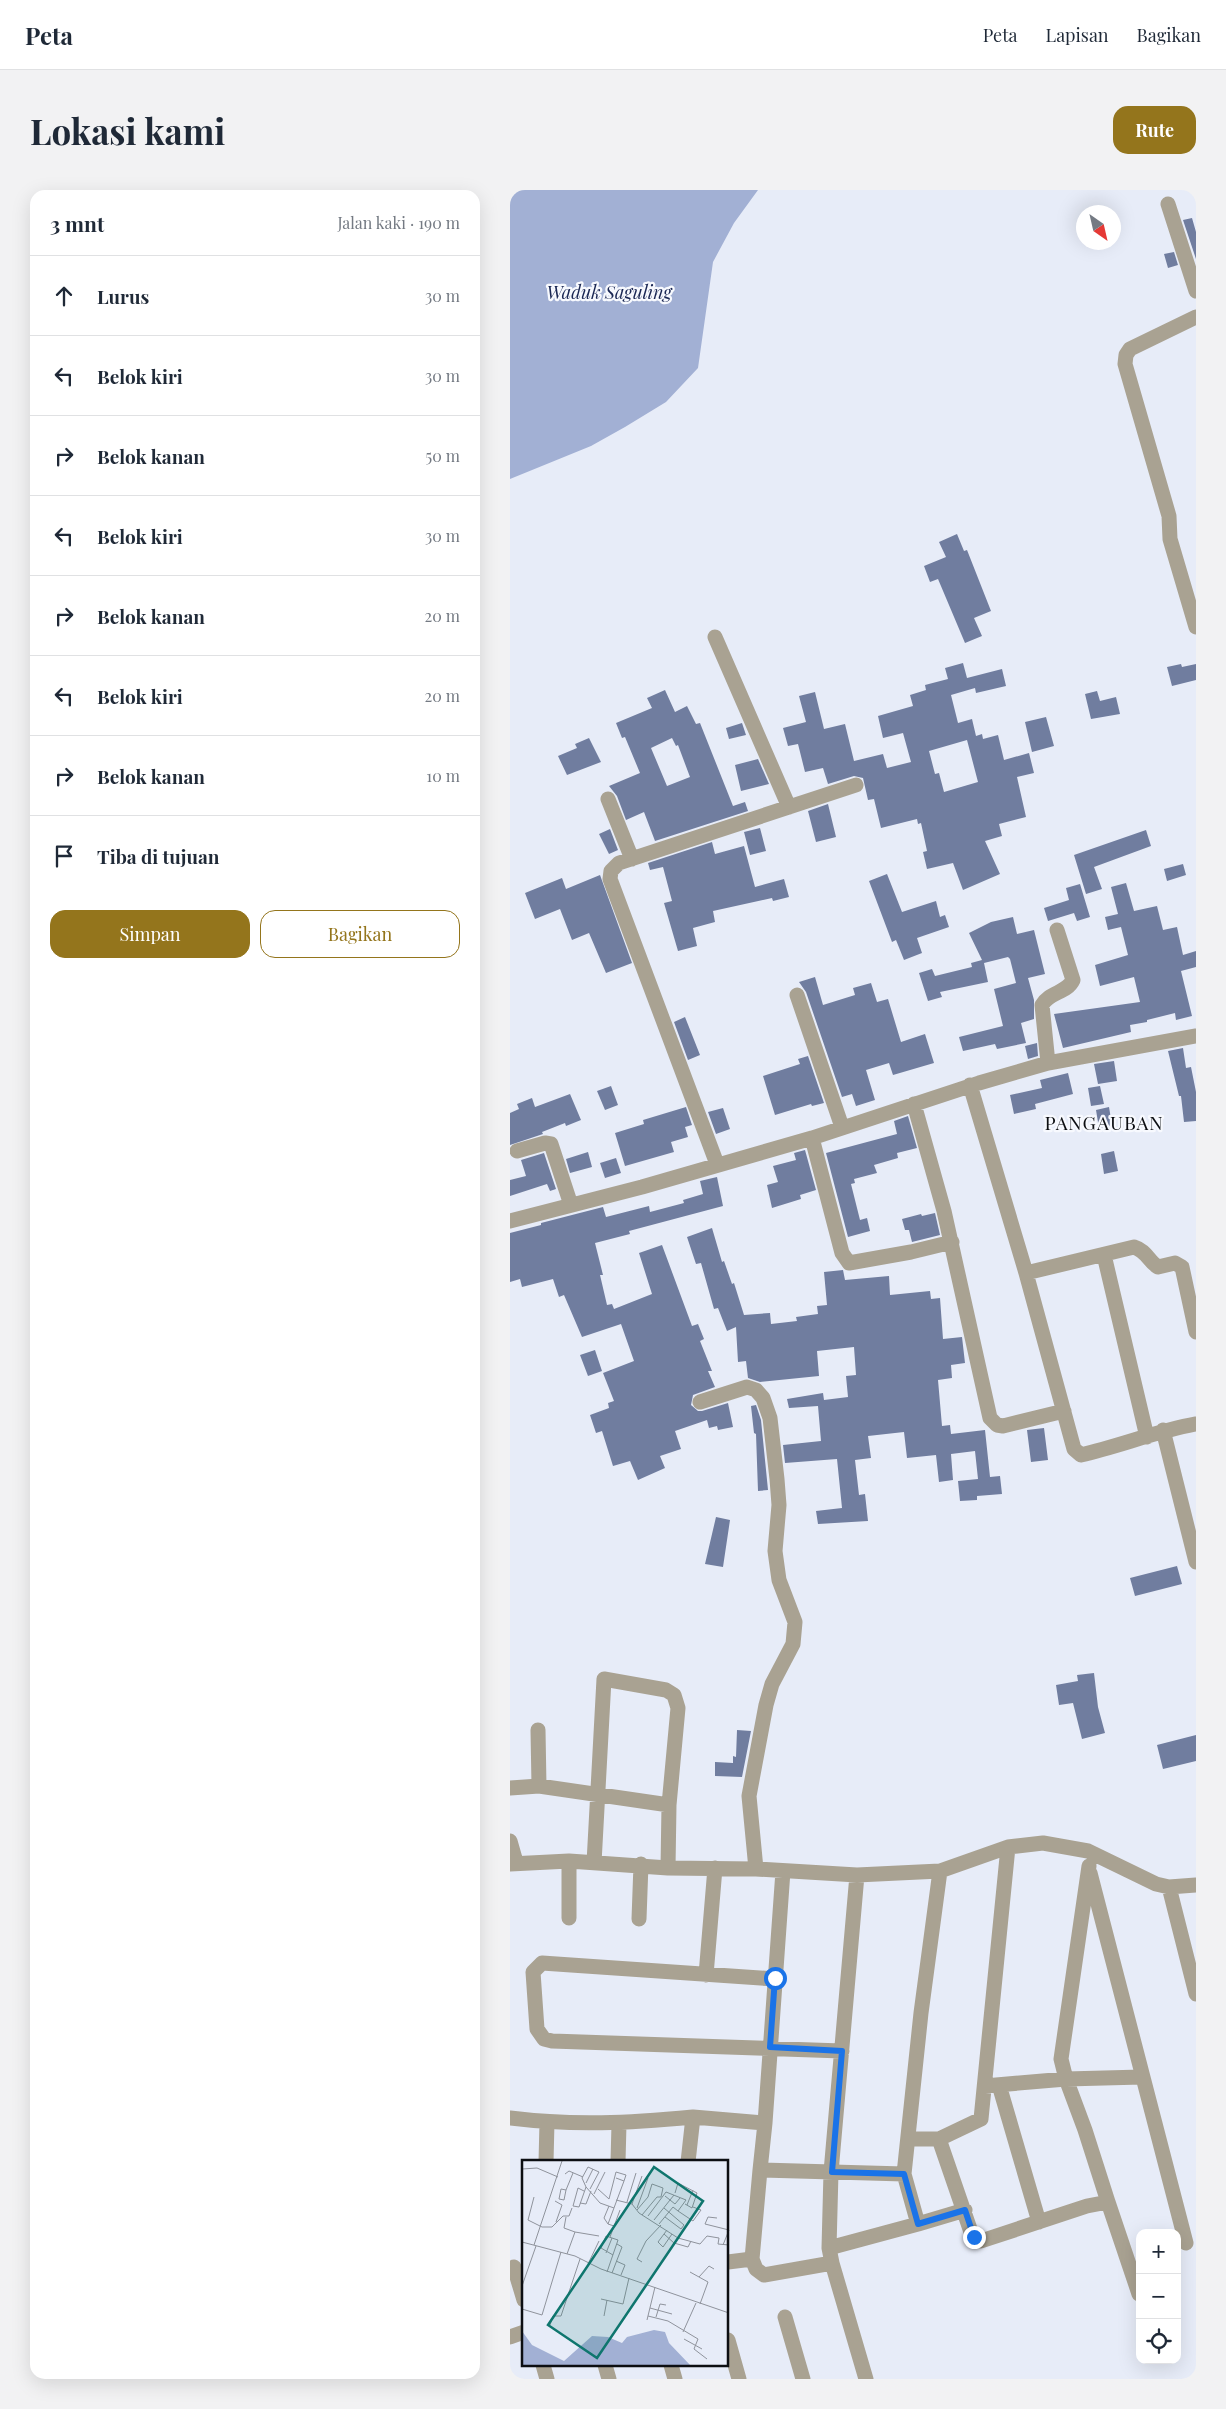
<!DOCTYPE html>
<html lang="id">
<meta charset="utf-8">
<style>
body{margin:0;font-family:"Playfair Display",serif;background:#f2f2f3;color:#1f2937}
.controls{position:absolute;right:15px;bottom:15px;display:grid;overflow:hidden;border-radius:10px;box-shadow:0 5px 20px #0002}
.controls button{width:45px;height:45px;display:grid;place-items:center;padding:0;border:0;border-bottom:1px solid #e0e1e3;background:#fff;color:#1f2937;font:25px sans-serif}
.compass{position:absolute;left:566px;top:15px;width:45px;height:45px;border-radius:50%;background:#fff;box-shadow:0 5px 20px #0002;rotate:146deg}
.stop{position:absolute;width:15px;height:15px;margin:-11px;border:4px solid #1a73e8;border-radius:50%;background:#fff}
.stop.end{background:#1a73e8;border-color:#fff;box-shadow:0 1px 5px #0008}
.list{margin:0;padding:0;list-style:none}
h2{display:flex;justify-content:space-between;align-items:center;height:65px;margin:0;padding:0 20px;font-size:21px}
h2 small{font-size:16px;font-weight:400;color:#747a83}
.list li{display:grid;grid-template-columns:32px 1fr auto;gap:15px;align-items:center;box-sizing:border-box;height:80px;padding:0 20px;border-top:1px solid #e0e1e3}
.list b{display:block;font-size:19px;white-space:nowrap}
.list em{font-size:16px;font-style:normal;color:#747a83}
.actions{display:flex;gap:10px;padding:15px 20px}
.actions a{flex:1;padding:11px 0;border:1px solid #94751c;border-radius:15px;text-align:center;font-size:18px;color:#94751c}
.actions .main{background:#94751c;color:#fff}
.icon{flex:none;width:28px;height:28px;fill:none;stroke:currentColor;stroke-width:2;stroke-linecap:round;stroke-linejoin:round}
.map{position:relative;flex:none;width:686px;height:2189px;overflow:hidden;border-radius:15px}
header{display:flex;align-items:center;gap:30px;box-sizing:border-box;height:70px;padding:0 25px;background:#fff;border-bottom:1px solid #e0e1e3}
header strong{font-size:24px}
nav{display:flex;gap:28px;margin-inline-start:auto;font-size:18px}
.intro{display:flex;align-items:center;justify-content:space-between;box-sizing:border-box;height:120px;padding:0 30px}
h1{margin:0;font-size:35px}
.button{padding:12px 22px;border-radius:15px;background:#94751c;color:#fff;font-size:18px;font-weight:700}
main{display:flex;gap:30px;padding:0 30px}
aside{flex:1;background:#fff;border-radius:15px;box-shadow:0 5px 20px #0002}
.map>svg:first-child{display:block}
</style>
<header>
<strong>Peta</strong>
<nav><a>Peta</a><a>Lapisan</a><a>Bagikan</a></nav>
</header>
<div class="intro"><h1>Lokasi kami</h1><a class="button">Rute</a></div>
<main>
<aside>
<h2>3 mnt<small>Jalan kaki · 190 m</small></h2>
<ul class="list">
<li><svg class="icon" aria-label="ahead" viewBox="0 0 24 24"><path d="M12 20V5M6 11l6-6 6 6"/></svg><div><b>Lurus</b></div><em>30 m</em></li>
<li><svg class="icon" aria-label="left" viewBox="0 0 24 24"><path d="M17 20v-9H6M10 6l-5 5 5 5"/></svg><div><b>Belok kiri</b></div><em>30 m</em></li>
<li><svg class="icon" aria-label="right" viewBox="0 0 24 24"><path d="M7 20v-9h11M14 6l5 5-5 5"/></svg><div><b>Belok kanan</b></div><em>50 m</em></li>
<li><svg class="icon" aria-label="left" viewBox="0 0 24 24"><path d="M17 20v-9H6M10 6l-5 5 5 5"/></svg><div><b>Belok kiri</b></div><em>30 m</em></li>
<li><svg class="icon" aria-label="right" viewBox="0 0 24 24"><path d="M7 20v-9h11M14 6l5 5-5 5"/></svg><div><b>Belok kanan</b></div><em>20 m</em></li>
<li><svg class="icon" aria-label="left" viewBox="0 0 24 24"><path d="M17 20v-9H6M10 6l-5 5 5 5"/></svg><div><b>Belok kiri</b></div><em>20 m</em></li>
<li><svg class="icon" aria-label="right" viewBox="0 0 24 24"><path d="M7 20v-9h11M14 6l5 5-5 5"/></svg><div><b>Belok kanan</b></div><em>10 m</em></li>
<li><svg class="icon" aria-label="arrive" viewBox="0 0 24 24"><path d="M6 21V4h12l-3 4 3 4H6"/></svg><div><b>Tiba di tujuan</b></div></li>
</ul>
<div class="actions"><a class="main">Simpan</a><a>Bagikan</a></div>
</aside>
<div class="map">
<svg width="686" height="2189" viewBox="0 0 686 2189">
<rect width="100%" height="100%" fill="#e7ecf8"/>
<path fill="#a2b0d4" d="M0 0H248L224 33 203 72 188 178 156 212 115 237 81 256 0 289Z"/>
<path fill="#707d9f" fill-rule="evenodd" d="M682 28 686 42V69L673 30Z
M664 62 668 75 658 78 654 64Z
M447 344 454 361 457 360 481 421 464 428 472 446 455 453 428 389 420 392 414 376 436 367 429 352Z
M453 473 457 488 492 479 496 496 466 503 465 498 441 505 448 533 462 529 466 546 472 544 473 549 488 545 494 570 519 563 524 583 507 587 516 627 489 634 492 646 475 651 490 684 453 700 443 673 417 679 413 662 417 661 411 633 408 634 407 629 371 638 364 609 358 610 353 588 344 586 318 594 313 578 295 582 288 554 278 556 273 538 296 532 289 506 305 502 314 539 335 534 344 571 373 564 377 578 401 572 393 543 373 548 368 526 403 516 400 505 416 500 415 495 438 489 435 478ZM457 550 468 592 434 602 429 583 425 584 419 561Z
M671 474 672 477 686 474V490L662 496 657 477Z
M155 500 165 522 177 516 186 534 190 533 223 616 235 612 238 621 145 651 134 622 116 630 107 606 99 596 130 583 115 547 112 548 106 533 142 518 137 508ZM162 548 166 556 168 555 180 587 157 596 141 558Z
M587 501 590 511 606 507 610 524 581 529 575 504Z
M536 527 544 556 522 562 515 532Z
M232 533 236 545 219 549 216 538Z
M79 548 91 572 57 585 48 566 67 558 65 554Z
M248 569 259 594 231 601 225 575Z
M318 614 326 647 306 652 298 621Z
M250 638 256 661 240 665 234 642Z
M100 639 108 660 99 664 89 644Z
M636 640 641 656 584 677 592 699 576 704 564 665Z
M202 652 205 664 234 656 245 697 274 689 279 707 263 711 262 708 203 721 205 732 183 738 187 756 168 761 154 713 162 711 153 677 140 680 138 673Z
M673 674 676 685 657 691 654 679Z
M377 684 392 722 426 711 430 727 435 725 439 737 407 748 412 763 394 770 386 750 382 752 359 691Z
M90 685 122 773 96 783 79 743 62 750 50 719 25 729 15 703 52 688 56 699Z
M616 693 624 721 647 716 653 740 667 737 673 765 686 761V777L671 781 682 826 666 830 665 823 637 830V832L620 835 621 842 553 858 544 824 630 812 624 787 590 796 585 775 618 765 611 737 598 740 595 727 608 724 601 697Z
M570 694 580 727 567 731 564 723 538 731 534 718 559 710 556 698Z
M503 727 507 744 524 740 535 784 518 788 524 810V829L511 833 516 853 487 859 485 854 453 861 449 847 493 836 484 799 506 793 500 769 498 767 474 773 478 792 430 802 432 807 418 811 409 783 422 779 425 786 462 777 461 773 472 770 459 743 481 732Z
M305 787 313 815 345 805 343 798 361 793 367 812 378 809 391 852 415 844 424 873 383 885 379 873 356 880 365 910 346 916 342 904 332 907 296 802 289 792Z
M175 827 190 865 178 870 164 832Z
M527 853 528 866 518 869 515 856Z
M673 858 676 878 681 877 686 902V931L674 932 671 906H669L658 861Z
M298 866 314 913 302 916 301 914 265 925 253 886 290 874 288 869Z
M604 871 607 891 588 894 584 874Z
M558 883 563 904 525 914 526 919 504 924 500 905 532 898 530 890Z
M101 896 108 915 95 920 87 901Z
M590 896 594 914 581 916 578 898Z
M60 904 71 930 56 936 55 933 32 942 33 944 0 955V923L9 919 7 914 22 908 25 917Z
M176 917 182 935 175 937 178 947 161 952 164 962 115 976 105 943 134 934 133 930Z
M599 917 602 935 589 938 586 920Z
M213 918 220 939 206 944 198 922Z
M398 926 407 958 387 963 388 968 364 975 367 983 344 989 345 993 341 994 350 1030 357 1028 360 1041 338 1047 316 963 387 944 384 931Z
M295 960 306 1000 290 1005 291 1009 262 1018 257 995 268 992 263 976 286 970 284 963Z
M604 961 608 981 594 984 591 964Z
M78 962 82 977 60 983 56 969Z
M34 963 46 999 40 1001 37 994 0 1006V990L16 986 11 970Z
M106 968 111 983 95 988 90 973Z
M207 987 213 1016 119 1041 120 1044 85 1053 93 1085H90L97 1115 102 1114 104 1119 142 1104 129 1063 152 1055 182 1136 188 1134 194 1149 190 1151 202 1181H198L205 1197 183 1205 181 1215 188 1221H192L218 1213 223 1237 208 1240 207 1236 199 1238 197 1230 165 1241 171 1259 150 1266 155 1278 128 1290 120 1271 103 1276 92 1241 86 1243 80 1225 99 1218 98 1213 104 1211 93 1183 124 1171 111 1134 72 1147 54 1105 49 1107 43 1089 12 1097 10 1089 0 1092V1043L31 1035V1033L93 1017 96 1027 139 1016 140 1022 174 1013 173 1010 193 1004 190 991Z
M425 1023 430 1045 402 1052 399 1040H395L392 1029 411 1024 412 1026Z
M202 1038 212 1072 214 1071 222 1094 224 1093 234 1125 260 1123 261 1134 287 1131 286 1127 308 1124 307 1116 317 1115 314 1082 333 1080 335 1090 379 1086 380 1105 420 1101 421 1109 430 1108 433 1149 452 1147 455 1173 441 1175 442 1188 428 1190 432 1236 440 1235 441 1244 475 1240 480 1287 490 1286 492 1304 467 1306V1310L450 1311 448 1291 468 1289 465 1261 441 1264 443 1290 429 1292 426 1265 397 1268 394 1242 358 1246 361 1268 345 1270 349 1305 355 1304 358 1331 308 1334 306 1321 332 1318 327 1269 275 1273 273 1255 311 1251 308 1216 279 1218 277 1209 313 1203 314 1210 338 1207 336 1186 346 1185 344 1157 307 1161 309 1186 250 1192 238 1188 236 1171 228 1172 226 1137 217 1141 208 1118 204 1119 191 1073 186 1074 177 1047Z
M85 1160 92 1181 78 1186 70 1165Z
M246 1215 251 1230 258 1300 248 1301 246 1244 244 1243 241 1216Z
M534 1238 538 1270 521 1272 517 1240Z
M206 1327 220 1330 213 1377 195 1374Z
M667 1376 672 1394 625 1406 620 1388Z
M584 1483 588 1517 595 1543 572 1549 563 1513 549 1515 546 1495 568 1491 567 1485Z
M227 1540 241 1541 232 1587 205 1586V1572L223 1573V1566L226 1567Z
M686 1545V1571L653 1579 647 1555Z"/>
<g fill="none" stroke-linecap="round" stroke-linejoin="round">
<path stroke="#a9a292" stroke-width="15" d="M658 14 686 101
M686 127 620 159 616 165 615 174 659 326 660 349 686 437
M205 447 279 617
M98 609 122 669
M287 805 332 937
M538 873 532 815C539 802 557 803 563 790L547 740
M460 895 516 1083 564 1259 571 1265C610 1256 647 1241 686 1234
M404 914 434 1021 480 1228 487 1235 493 1236 554 1221
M302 948 332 1063 339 1073 401 1062 442 1052
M7 961 35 953 41 954 61 1015
M207 974 100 689 101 681 109 673 346 595
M0 1031 132 997 302 948 469 893 538 873 686 846
M594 1065 637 1247
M516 1083 624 1057C637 1061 638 1071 648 1077L665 1073 672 1077 686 1142
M190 1212 237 1197 246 1200 253 1208 260 1228 267 1289 269 1315 265 1361 269 1390 285 1432 283 1454 262 1494 256 1515 239 1606 246 1679
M653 1240 686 1372
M28 1540 29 1596
M0 1598 29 1596 159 1615
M0 1651 6 1672
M498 1657 471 1929 429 1949 461 2042 471 2051 577 2016 598 2012 575 1940 556 1889 551 1869 579 1676
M84 1673 94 1489 156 1500 164 1505 168 1518 159 1615 158 1678
M0 1674 59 1671 158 1678 246 1679 347 1685 430 1681 498 1657 533 1653 578 1661 646 1694 659 1697 686 1695
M430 1681 411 1823 394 1984 408 2034 455 2020
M580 1683 676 2053
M659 1697 686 1804
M59 1728V1671
M129 1729 131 1674
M196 1785 205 1678
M265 1789 32 1773 23 1782 27 1839 34 1849 42 1851 332 1861
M489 1895 529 2032
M475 1896 556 1889 632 1887
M0 1928C64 1936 119 1933 183 1927
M398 1949H429
M36 1972 37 1932
M108 1972 109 1934
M178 1972 183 1927 255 1933 273 1681
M250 1980 255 1933
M598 2012 629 2104
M319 2058 321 1982 347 1685
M242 2069 250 1980 394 1984
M218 2072 242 2069 246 2079 254 2085 322 2073 319 2058 408 2034
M322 2073 356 2189
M4 2077 14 2110
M275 2127 293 2189
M0 2147 14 2142
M218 2150 229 2189
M33 2175 37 2189
M95 2175 99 2189
M161 2175 165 2189"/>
</g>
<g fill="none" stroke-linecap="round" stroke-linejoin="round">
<path stroke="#1a73e8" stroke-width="6" d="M265 1788 260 1857 332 1861 322 1982 394 1984 408 2034 455 2020 464 2047"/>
</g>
<g text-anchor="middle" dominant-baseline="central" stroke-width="4.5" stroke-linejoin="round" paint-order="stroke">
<g font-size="18" font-style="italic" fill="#192653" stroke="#f7f9fe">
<text x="99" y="102">Waduk Saguling</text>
</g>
<g font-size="19" letter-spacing="1" fill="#0c0e12" stroke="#f7f9fe">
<text x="594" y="932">PANGAUBAN</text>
</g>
</g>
<g transform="translate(12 1970)">
<rect width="206" height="206" fill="#e7ecf8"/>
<path d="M132 170 143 172 147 183 169 206H0V171L10 185 42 201 70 176 86 177 100 183 105 177Z" fill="#a2b0d4"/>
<path fill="none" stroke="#8f939c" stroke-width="1" d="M0 9 15 8 36 17M43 14 47 11 61 17M64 23 71 9M68 29 77 12 66 7 60 18 64 27 78 43 92 48M76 29 87 39 94 12 104 15 102 21 94 18M44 30 42 40 37 39 39 29 44 30 51 13M62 31 56 28 51 46 57 47 64 27M153 33 156 23 175 33 170 48 163 44M72 34 83 12M143 36 153 44 158 38M12 37 6 60 20 67H30L41 56H47L50 48M94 40 110 44 117 53 156 78 178 84 185 76 197 78 196 84 207 85M33 41 40 45 34 62M105 42 114 13M58 43 64 44 69 31M110 44 120 16M165 45 171 30M115 48 126 18M142 48 162 65 159 69 143 57M115 50 126 37 130 24 141 28 139 37H135L120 55M156 51 171 61 179 50 171 47M126 56 144 32M44 57 42 68 53 72M195 58 186 57 183 64 207 70 201 85M132 60 152 35M86 64 82 58 87 46M137 64 151 47 156 51 164 40 144 32M92 66 86 64 102 21M145 70 136 82 141 87 150 74M142 74 152 83 166 87 169 81M88 77 98 50M0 82 53 96 79 109 207 153M12 85 40 1M84 93 90 78M45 94 53 72 77 76M94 101 103 105 99 115M120 102 115 99 124 81 139 65M66 104 77 81M85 112 96 80 84 76 79 88 91 95M168 112 186 122 178 144M90 113 100 87 95 84M177 117 187 106 192 109M0 126 14 86M79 139 101 144 107 118M128 148 150 154M0 149 20 155 39 92M82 156 85 140M126 156 146 161 176 179 172 189 185 199M134 157 138 144 144 145M125 160 133 127M28 165 31 156H39L58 99M161 172 174 143M162 179 180 189"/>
<path fill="#0f766e" fill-opacity="0.15" stroke="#0f766e" stroke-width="2.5" d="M132 7 181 41 75 198 26 165Z"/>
<rect width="206" height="206" fill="none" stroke="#0c0e12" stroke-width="2.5"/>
</g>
</svg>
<div class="controls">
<button>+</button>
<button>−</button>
<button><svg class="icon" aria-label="locate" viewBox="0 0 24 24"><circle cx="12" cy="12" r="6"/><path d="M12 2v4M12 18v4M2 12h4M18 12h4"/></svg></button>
</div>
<svg class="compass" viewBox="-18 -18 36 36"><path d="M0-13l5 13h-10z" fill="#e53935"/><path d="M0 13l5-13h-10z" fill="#747a83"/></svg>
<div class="stop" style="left:265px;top:1788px"></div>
<div class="stop end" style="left:464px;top:2047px"></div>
</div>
</main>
